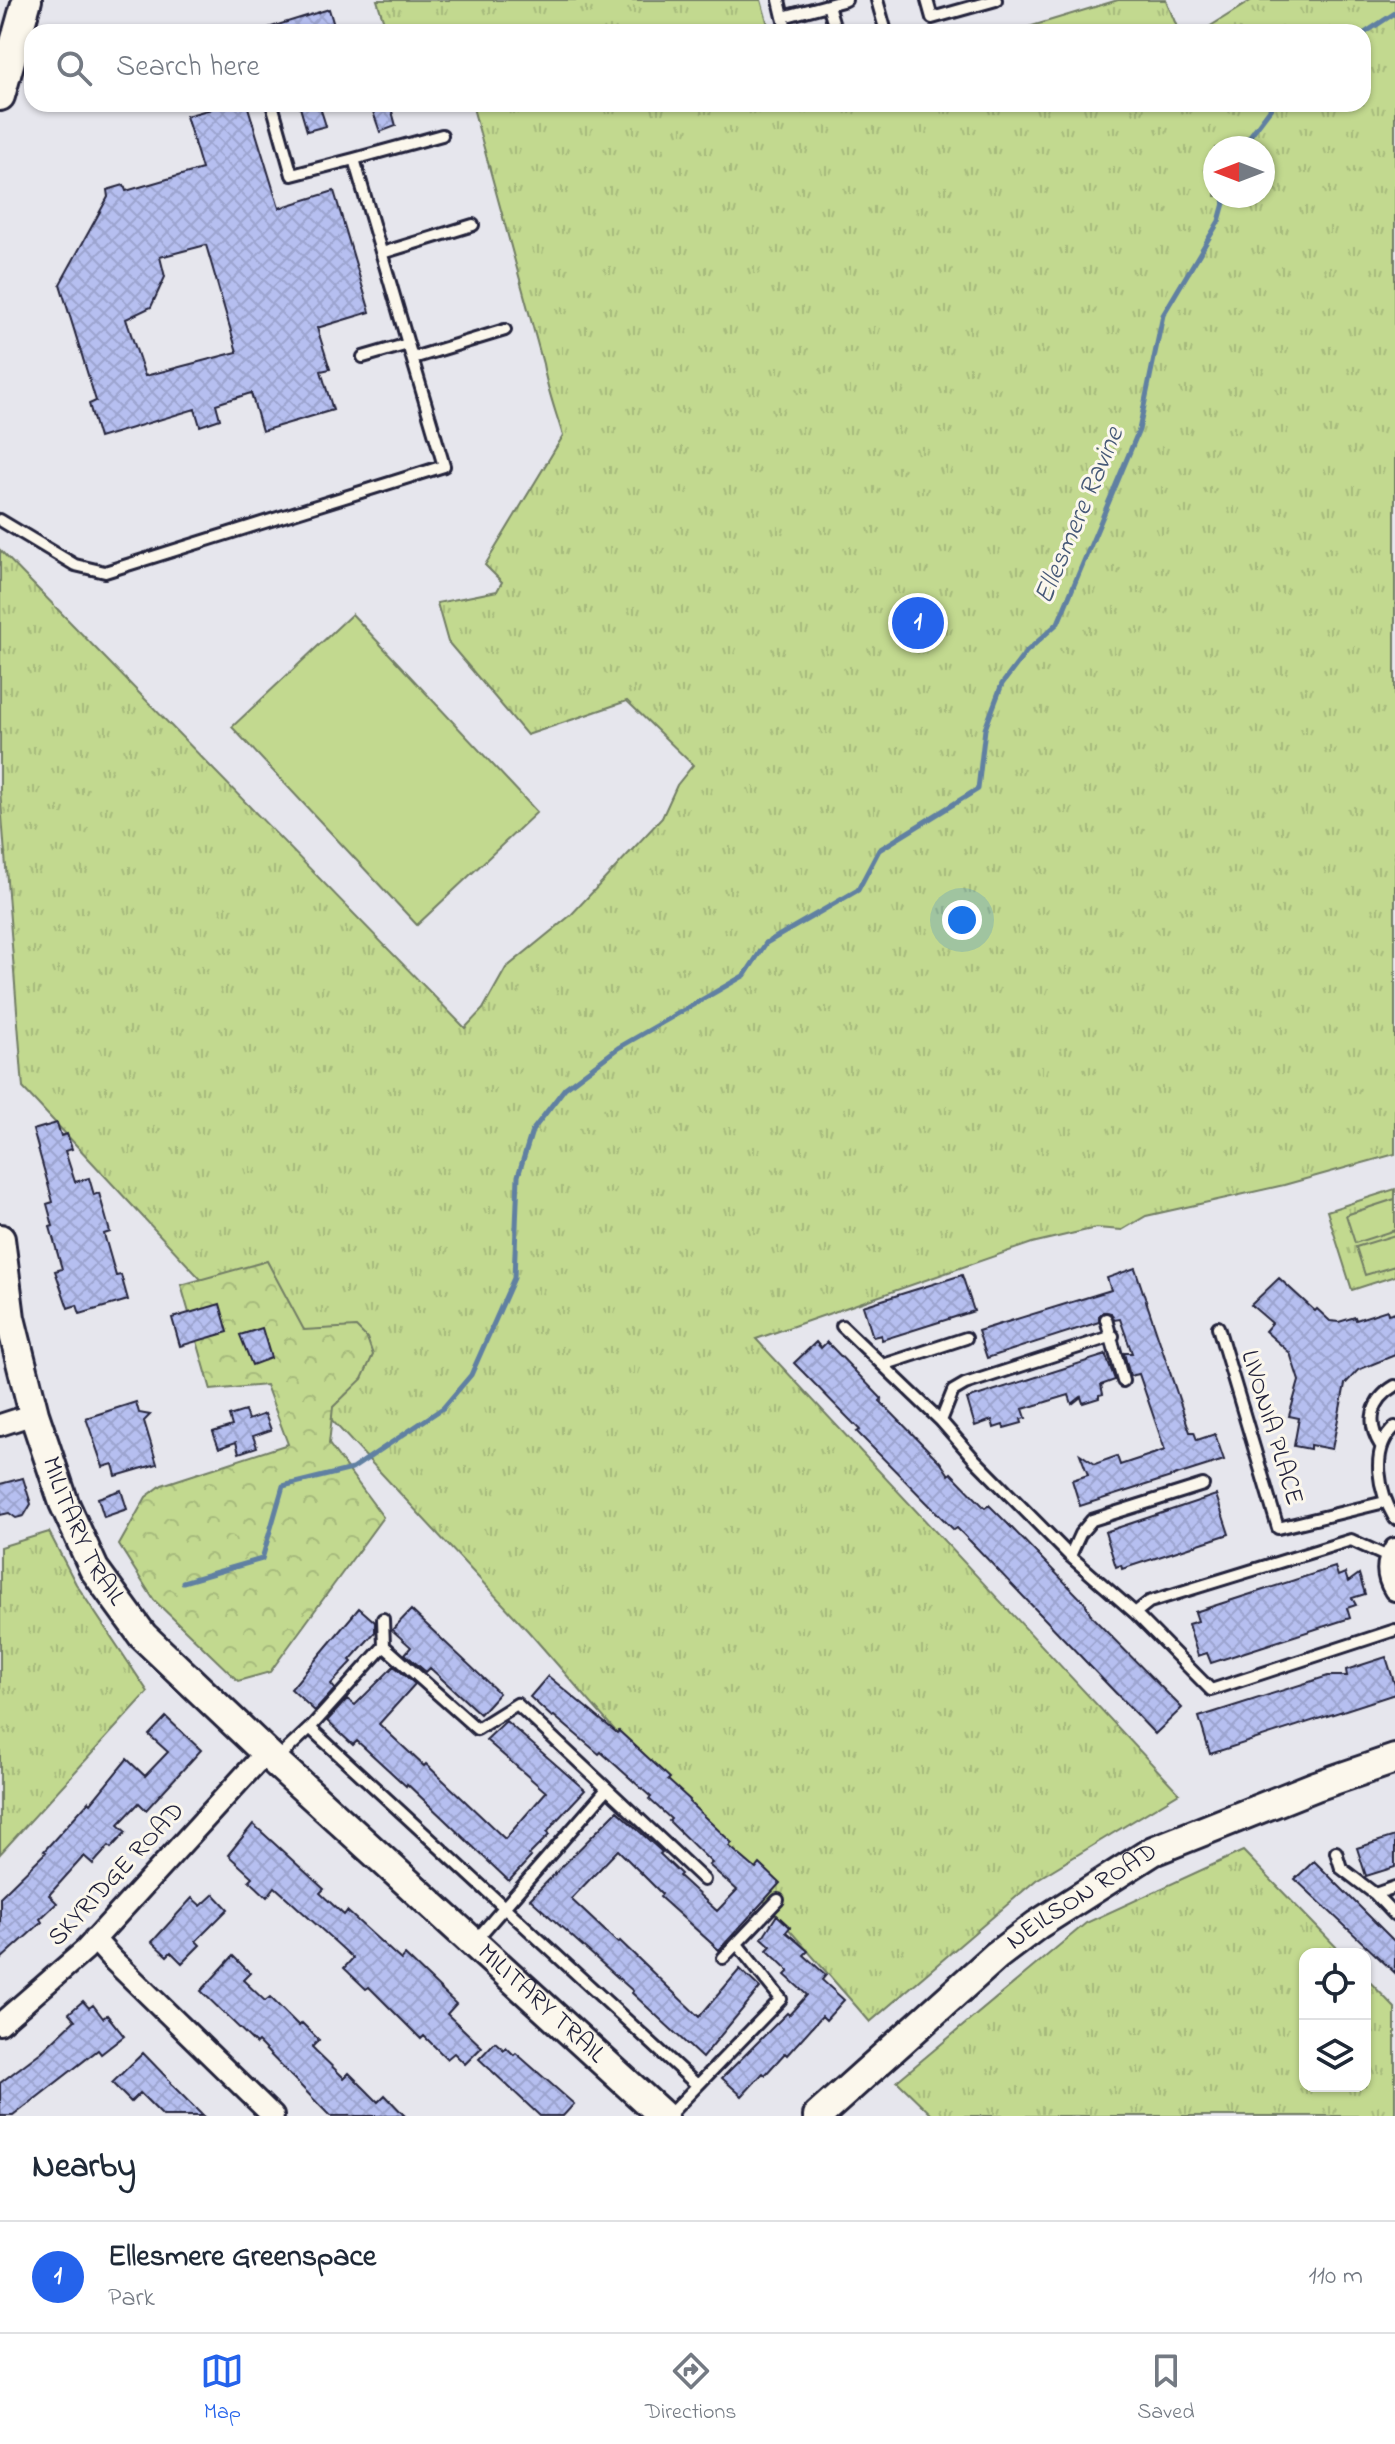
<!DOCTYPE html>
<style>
body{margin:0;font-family:"Indie Flower",sans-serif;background:#f6f6f7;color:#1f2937}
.controls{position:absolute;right:24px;bottom:24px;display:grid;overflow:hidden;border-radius:16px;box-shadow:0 2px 6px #0004}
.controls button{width:72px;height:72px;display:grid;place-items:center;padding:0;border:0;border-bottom:2px solid #e0e1e3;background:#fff;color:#1f2937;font:40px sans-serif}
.compass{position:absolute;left:1203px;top:136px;width:72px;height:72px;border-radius:50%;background:#fff;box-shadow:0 2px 6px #0004;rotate:270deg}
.you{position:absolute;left:962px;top:920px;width:28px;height:28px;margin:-20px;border:6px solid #fff;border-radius:50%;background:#1a73e8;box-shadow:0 0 0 12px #1a73e833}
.badge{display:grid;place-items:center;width:52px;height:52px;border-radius:50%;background:#2563eb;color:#fff;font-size:26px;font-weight:700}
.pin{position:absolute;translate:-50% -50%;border:4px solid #fff;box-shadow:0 2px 8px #0006}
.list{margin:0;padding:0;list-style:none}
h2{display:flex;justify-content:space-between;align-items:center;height:104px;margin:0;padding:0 32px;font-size:34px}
h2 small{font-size:26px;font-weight:400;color:#747a83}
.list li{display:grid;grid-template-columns:52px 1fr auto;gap:24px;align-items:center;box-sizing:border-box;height:112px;padding:0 32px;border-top:2px solid #e0e1e3}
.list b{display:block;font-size:30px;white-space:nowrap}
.list p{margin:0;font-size:26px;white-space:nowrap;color:#747a83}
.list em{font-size:26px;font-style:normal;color:#747a83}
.icon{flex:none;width:44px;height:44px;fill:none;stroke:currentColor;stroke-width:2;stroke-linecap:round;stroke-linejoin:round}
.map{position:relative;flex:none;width:1395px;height:2116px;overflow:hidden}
.search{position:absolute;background:#fff;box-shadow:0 2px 6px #0004;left:24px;right:24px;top:24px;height:88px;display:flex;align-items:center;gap:20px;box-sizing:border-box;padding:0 28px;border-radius:24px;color:#747a83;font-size:30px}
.sheet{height:216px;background:#fff}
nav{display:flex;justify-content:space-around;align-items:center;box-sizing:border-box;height:112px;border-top:2px solid #e0e1e3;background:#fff;font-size:22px;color:#747a83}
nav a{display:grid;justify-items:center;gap:4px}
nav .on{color:#2563eb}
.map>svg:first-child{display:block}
</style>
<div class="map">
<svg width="1395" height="2116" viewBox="0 0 1395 2116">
<defs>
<pattern id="grass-tufts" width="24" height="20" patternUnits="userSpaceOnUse" patternTransform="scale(2)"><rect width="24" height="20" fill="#c2d98f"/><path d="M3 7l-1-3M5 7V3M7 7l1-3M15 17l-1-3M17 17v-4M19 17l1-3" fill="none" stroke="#a6ba7c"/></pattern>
<pattern id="forest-crowns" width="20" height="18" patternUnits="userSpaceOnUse" patternTransform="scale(2)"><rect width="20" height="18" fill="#c2d98f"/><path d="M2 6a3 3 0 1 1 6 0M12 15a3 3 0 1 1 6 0" fill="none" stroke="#a6ba7c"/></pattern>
<pattern id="building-cross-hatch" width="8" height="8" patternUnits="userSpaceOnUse" patternTransform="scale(2)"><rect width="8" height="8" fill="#b6bff0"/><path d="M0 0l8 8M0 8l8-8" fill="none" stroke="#9ca4cf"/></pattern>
</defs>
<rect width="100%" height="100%" fill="#e6e6ed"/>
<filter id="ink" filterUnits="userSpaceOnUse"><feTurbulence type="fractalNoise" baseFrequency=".0125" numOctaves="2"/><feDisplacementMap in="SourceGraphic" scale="16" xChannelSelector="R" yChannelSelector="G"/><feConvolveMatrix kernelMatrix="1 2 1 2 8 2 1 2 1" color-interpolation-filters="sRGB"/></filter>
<g filter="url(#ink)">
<path fill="url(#grass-tufts)" stroke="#727e65" stroke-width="2" fill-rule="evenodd" d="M377 0H761L770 32H387Z
M1118 0H1166L1179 32H1012Z
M1252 0H1395V1154L1284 1185 1146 1216 1122 1230 1096 1228 1032 1243 756 1339 1179 1793 1036 1880 870 2022 528 1631 23 1088 0 790V550L465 1028 483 1009 506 968 571 915 662 818 677 785 693 765 627 701 527 735 448 642 437 603 497 591 502 582 485 565 563 436C556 412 547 389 543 364L472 104H1363V32H1201ZM1215 148H1263V196H1215Z
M1395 1189V1276L1352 1290 1327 1211Z
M49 1532 76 1584 148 1692 0 1854V1547Z
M1243 1851 1343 1954H1305V2086H1365V1977L1395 2008V2116H933L897 2081 1086 1923Z"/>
<path fill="url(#forest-crowns)" stroke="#727e65" stroke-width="2" d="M267 1261 304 1330 356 1327 367 1338 373 1355 362 1379 333 1407 329 1444 383 1517 270 1672 238 1681 154 1600 119 1545 146 1497 162 1485 288 1444 266 1385 211 1390 181 1285Z"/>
<path fill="#c2d98f" stroke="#727e65" stroke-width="2" d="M352 614 537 812 417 925 232 727Z
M1395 1199V1230L1355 1243 1346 1215Z
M1395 1235V1266L1365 1275 1356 1247Z"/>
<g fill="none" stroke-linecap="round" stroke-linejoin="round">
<path stroke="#6080a2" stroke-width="5" d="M1363 34 1395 13
M1241 148 1274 104
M183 1582 262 1559 283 1486 352 1469 443 1408 471 1375 514 1278 518 1176 532 1131 565 1088 618 1048 745 975 766 943 858 890 879 850 978 789 985 729 1002 684 1026 652 1058 623 1139 430 1163 315 1219 221 1226 196"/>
</g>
<path fill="url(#building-cross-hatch)" stroke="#22223b" stroke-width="2" fill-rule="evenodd" d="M329 9 336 32H268V28Z
M209 104H247L279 208 334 191 370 312 317 328 330 369 321 371 333 410 262 431 251 393 216 404 220 419 200 426 195 409 99 438 89 404 96 401 60 284 108 197 107 190 124 185 126 191 202 169 186 116 211 109ZM206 245 237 352 145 376 126 319 151 307 165 277 160 257Z
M299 104H319L326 126 307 131Z
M379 104H390L396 126 380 132 371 106Z
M57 1123 61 1136 67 1134 72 1149 65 1151 75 1182 89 1178 94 1195 99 1193 110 1232 104 1234 116 1276 121 1275 128 1300 80 1314 77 1305 68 1308 55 1271 62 1269 50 1227 53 1226 47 1204 53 1202 33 1130Z
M1135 1268 1190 1432H1194L1197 1440 1215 1434 1224 1460 1080 1506 1072 1480 1088 1475 1080 1454 1095 1464 1117 1456 1120 1465 1165 1450 1139 1374 1130 1376 1124 1353H1132L1120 1319 1114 1320 1111 1313 1103 1312 1099 1316V1322L987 1358 978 1331 1111 1290 1107 1278Z
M962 1275 974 1311 882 1340 881 1335 873 1337 863 1306Z
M1279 1278 1315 1311 1317 1309 1330 1321 1339 1322 1355 1317 1356 1320 1387 1310 1388 1314 1395 1312V1355L1358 1370 1345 1384 1332 1449 1310 1445V1449L1294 1446 1299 1418 1289 1416 1299 1381 1290 1353 1265 1331 1272 1323 1251 1305Z
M220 1304 228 1332 180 1346 172 1318Z
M262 1328 271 1358 252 1365 240 1335Z
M816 1342 821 1348 827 1342 882 1399 880 1401 940 1462 949 1475 951 1473 985 1508 989 1505 1006 1522 1085 1603 1092 1617 1182 1708 1155 1734 972 1543 957 1528 954 1530 945 1521 857 1432 860 1430 794 1363Z
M1105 1353 1115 1380 1101 1385 1103 1394 1099 1395V1398L1083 1403 1081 1397 1072 1404 1069 1395 1023 1409 1026 1418 1021 1419 1022 1423 1004 1428 1003 1425 994 1428 992 1420 975 1426 967 1399 1106 1355Z
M136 1402 139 1413 150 1415 144 1421 157 1464 116 1476 113 1464 103 1467 86 1418Z
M245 1411 248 1420 265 1414 271 1430 253 1436 257 1447 239 1453 236 1442 219 1448 213 1432 232 1426 229 1416Z
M23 1478 31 1504 24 1516 16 1518 9 1513 0 1515V1484Z
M121 1490 127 1509 104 1517 98 1498Z
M1216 1495 1229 1534 1122 1569 1121 1565 1116 1567 1105 1532Z
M1335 1567 1338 1576 1345 1573 1348 1582 1359 1574 1365 1594 1352 1598 1356 1605 1347 1608 1350 1618 1211 1663 1207 1653 1198 1656 1188 1624 1198 1621 1195 1612Z
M359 1608 375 1622V1632L350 1660 352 1662 331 1684 335 1689 315 1711 291 1689Z
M411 1610 499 1693 480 1714 430 1668 426 1672 405 1654 411 1647 392 1630Z
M1386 1657 1395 1685V1694L1210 1754 1199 1717 1328 1676H1347L1346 1670Z
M394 1666 415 1684 379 1724 424 1766 426 1764 505 1839 546 1792 486 1740 506 1721 585 1790 556 1821 547 1833 549 1835 529 1855 531 1857 509 1881 407 1784 406 1786 357 1741 353 1745 327 1721 347 1699 355 1705Z
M548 1676 617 1733 619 1731 670 1778 668 1780 690 1800 689 1802 732 1843 729 1846 756 1869 760 1864 780 1883 719 1950 660 1897 662 1894 618 1850 571 1899 618 1943 620 1941 699 2017 740 1969 760 1988 702 2058 632 1993 633 1991 530 1899 617 1811 662 1852 660 1854 681 1874 679 1876 717 1911 737 1890 709 1865 712 1863 669 1821 671 1819 649 1799 651 1797 601 1752 599 1754 554 1716 552 1717 530 1697Z
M166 1717 201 1750 146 1810 139 1803 118 1825 126 1832 111 1848 109 1846 93 1864 84 1856 49 1895 57 1903 40 1919 42 1922 0 1960V1897L46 1852 44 1851 89 1801 91 1803 127 1759 145 1776 168 1752 149 1735Z
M253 1824 324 1889 320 1893 344 1915 347 1911 401 1960 405 1955 456 2004 447 2014 482 2047 465 2064 454 2053 447 2059 424 2036 421 2039 369 1987 366 1989 344 1968 353 1958 275 1887 267 1897 249 1880 252 1877 228 1855Z
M1395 1836V1867L1366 1876 1357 1848Z
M1314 1861 1395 1942V1973L1295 1879Z
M214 1894 228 1909 196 1941 200 1945 182 1963 171 1952 167 1956 152 1942 192 1898 201 1906Z
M777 1915 790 1927 786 1932 808 1951 804 1955 826 1975 822 1980 844 2000 826 2020 822 2016 787 2055 785 2053 765 2075 763 2073 742 2096 722 2078 787 2013 789 2015 807 1995 785 1975 789 1971 767 1950 771 1946 762 1938Z
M233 1956 250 1973 243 1980 265 2001 270 1997 299 2026 302 2023 319 2040 312 2047 344 2078 349 2073 378 2102 385 2095 405 2116H330L258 2042 256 2044 201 1991Z
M83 2001 89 2008 93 2005 103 2018 107 2015 124 2036 101 2054 98 2050 13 2116H0V2083L41 2052 75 2020 69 2013Z
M495 2042 504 2050 506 2047 514 2055 516 2053 574 2104 563 2116H540L479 2059Z
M143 2053 171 2082 170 2083 203 2116H163L140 2093 131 2102 112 2083Z"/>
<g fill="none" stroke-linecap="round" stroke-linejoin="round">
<g stroke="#22223b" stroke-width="16">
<path id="lane" d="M779 0 783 17
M877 0 886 32
M927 0 932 18 996 0
M828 5 836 32
M787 32 783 17 846 0
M272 104 292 175 354 159 408 344
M354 159 442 135
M382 253 473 225
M413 358 505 330
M0 520 75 565 105 572 444 466 408 344 363 357
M1106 1319 1123 1381
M842 1326 941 1421 975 1460 1070 1556 1135 1613 1211 1690 1395 1630
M1218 1327 1278 1528 1385 1502
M883 1365 966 1338
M941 1421 953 1391 965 1384 1113 1336
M1395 1427C1369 1450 1379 1492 1395 1519
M1381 1446C1366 1423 1371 1400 1395 1386
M1070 1556 1080 1534 1092 1520 1203 1485
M1135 1613 1149 1602 1351 1540 1390 1558
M384 1646 477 1729 517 1704 704 1880
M310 1728 697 2085
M277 1759 310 1728 384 1646 383 1619
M1336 1852 1341 1868 1375 1894
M1395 1887 1375 1894 1395 1915
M474 1942 607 1789
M723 1958 778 1900
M668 2116 781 1999 737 1944"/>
</g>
<g stroke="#22223b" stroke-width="26">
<path id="street" d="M0 1425 34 1414
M1395 1549C1386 1563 1386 1576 1395 1590
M94 1939 112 1959 273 2116
M0 2024 85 1950 265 1753"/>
</g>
<g stroke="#22223b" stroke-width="34">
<g id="secondary">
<path d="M0 96 27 0"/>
<path id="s1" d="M0 1239 10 1318 34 1414 64 1503 94 1569 143 1636 280 1766 663 2116"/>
<path id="s2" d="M818 2116 996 1956 1037 1925 1153 1851 1316 1786 1395 1759"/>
</g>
</g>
<use href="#lane" stroke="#fbf7ec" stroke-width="10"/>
<use href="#street" stroke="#fbf7ec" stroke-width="20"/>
<use href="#secondary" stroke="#fbf7ec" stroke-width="28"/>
</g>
</g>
<g text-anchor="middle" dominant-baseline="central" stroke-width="6" stroke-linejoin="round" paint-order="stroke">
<g font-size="26" fill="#22223b" stroke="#fbf7ec">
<text transform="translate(1271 1428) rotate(73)">LIVONIA PLACE</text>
<text stroke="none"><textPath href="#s1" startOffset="306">MILITARY TRAIL</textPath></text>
<text transform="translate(117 1875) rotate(-47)">SKYRIDGE ROAD</text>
<text stroke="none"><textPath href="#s2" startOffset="344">NEILSON ROAD</textPath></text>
<text stroke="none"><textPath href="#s1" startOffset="970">MILITARY TRAIL</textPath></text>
</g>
<g font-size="28" font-style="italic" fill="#465977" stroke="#fbf7ec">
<text transform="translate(1080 516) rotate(-67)">Ellesmere Ravine</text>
</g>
</g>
</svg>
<div class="controls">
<button><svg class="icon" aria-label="locate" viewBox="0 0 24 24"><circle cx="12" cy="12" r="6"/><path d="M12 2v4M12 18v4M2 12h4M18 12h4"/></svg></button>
<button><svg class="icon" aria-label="layers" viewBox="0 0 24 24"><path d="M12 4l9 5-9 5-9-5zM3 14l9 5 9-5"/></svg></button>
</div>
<svg class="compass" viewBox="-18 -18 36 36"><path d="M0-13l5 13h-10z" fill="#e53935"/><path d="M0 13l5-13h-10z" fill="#747a83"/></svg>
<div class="you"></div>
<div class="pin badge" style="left:918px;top:623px">1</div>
<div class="search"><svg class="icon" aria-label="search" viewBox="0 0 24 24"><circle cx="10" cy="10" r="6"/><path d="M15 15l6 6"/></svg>Search here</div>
</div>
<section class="sheet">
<h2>Nearby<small></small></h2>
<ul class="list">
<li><span class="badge">1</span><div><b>Ellesmere Greenspace</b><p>Park</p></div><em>110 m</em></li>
</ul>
</section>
<nav>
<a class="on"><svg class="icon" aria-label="map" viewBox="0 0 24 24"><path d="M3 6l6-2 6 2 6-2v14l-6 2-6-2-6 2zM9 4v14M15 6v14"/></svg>Map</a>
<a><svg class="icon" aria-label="directions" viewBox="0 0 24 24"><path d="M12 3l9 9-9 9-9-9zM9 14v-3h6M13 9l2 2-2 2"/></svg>Directions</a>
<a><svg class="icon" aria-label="saved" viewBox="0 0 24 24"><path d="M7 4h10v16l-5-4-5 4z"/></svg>Saved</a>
</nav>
